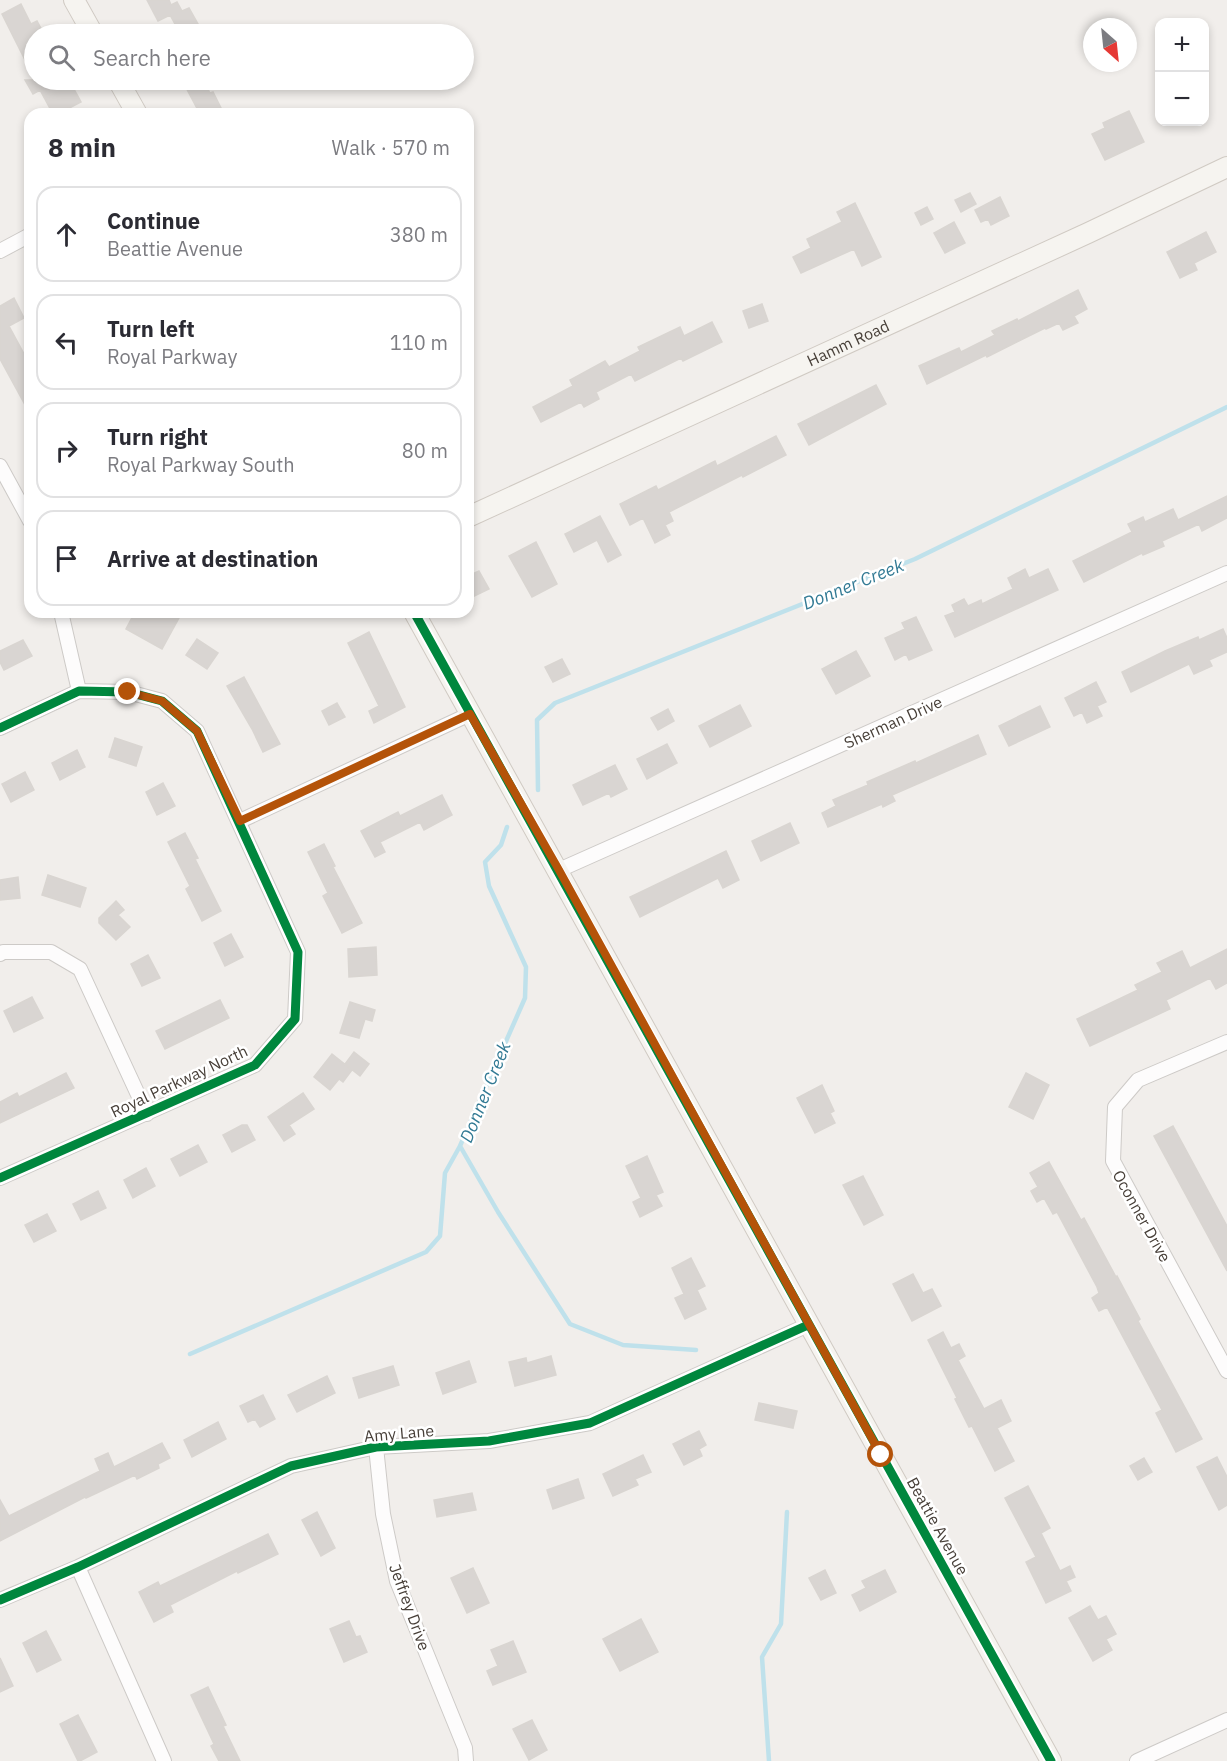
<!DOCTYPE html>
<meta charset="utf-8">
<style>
body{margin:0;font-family:"IBM Plex Sans",sans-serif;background:#f2f2f3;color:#2b2b33}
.controls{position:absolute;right:18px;top:18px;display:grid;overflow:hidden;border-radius:12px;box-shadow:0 3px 9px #0003}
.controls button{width:54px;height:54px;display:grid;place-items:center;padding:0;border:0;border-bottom:2px solid #e1e1e2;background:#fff;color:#2b2b33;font:30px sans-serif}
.compass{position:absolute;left:1083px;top:18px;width:54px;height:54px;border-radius:50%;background:#fff;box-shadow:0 3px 9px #0003;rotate:153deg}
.stop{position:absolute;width:18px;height:18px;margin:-14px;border:4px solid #b45309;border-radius:50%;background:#fff}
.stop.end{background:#b45309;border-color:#fff;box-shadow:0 2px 6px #0008}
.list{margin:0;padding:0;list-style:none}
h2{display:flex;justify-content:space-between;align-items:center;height:78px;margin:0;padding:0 24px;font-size:26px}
h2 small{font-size:20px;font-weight:400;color:#7c7c81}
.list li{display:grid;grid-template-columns:39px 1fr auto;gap:18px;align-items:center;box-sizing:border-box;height:96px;margin:0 12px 12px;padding:0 12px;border:2px solid #e1e1e2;border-radius:18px}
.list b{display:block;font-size:22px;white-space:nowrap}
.list p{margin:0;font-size:20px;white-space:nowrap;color:#7c7c81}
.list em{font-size:20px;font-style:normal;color:#7c7c81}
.icon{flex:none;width:33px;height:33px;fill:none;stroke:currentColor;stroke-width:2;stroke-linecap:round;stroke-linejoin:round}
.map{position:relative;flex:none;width:1227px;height:1761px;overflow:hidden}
.search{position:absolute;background:#fff;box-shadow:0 3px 9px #0003;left:24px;top:24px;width:450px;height:66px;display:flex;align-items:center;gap:15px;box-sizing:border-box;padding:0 21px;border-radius:33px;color:#7c7c81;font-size:22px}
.panel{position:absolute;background:#fff;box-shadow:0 3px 9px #0003;left:24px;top:108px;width:450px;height:510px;border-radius:18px}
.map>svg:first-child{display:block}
</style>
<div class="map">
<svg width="1227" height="1761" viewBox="0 0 1227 1761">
<rect width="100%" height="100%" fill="#f1eeeb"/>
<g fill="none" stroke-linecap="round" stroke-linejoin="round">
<path stroke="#bfe1eb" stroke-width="4.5" d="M538 790 537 720 555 703 915 559 1227 407
M507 827 501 845 485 862 489 886 526 967 525 998 460 1146 498 1212 570 1324 623 1345 696 1350
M190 1354 426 1252 440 1236 445 1173 460 1146
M769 1761 762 1657 781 1624 787 1512"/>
</g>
<path fill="#d9d5d2" stroke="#d9d5d1" stroke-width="1.5" d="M147 0H169L171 5 177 2 182 11 189 8 198 24 180 33 170 15 158 21Z
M21 4 31 24 37 21 44 34H34V78L2 14Z
M25 80H69L81 102 58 114H53L40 90 33 94Z
M182 80H203L210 93 213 92 224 114H200Z
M1129 111 1144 142 1105 160 1092 134 1105 128 1103 123Z
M970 193 976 204 961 212 955 200Z
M1000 197 1009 216 991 225 988 219 981 222 975 210Z
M855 203 881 257 862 266 854 249 801 273 793 257 811 248 807 239 842 222 837 212Z
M927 207 933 219 921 225 915 213Z
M954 222 965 243 945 253 934 233Z
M1206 232 1216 252 1194 263 1197 270 1180 278 1167 252Z
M1078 290 1087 309 1074 316 1078 323 1063 330 1059 323 1046 329 1045 328 987 357 986 355 927 384 919 366 959 348 961 352 995 335 992 331 1017 319 1018 321Z
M14 298 24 318 9 326 30 365V414L0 359V306Z
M762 304 768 321 749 328 743 311Z
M712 322 722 342 683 361 681 358 635 381 631 374 596 392 599 399 584 407 581 402 541 422 533 407 573 386 570 380 605 361 609 367 640 351 638 347 680 327 684 336Z
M876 385 886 404 809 445 798 424Z
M776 436 786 455 743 477 742 475 669 512 673 521 665 525 670 535 655 543 643 518 630 525 620 504 656 486 658 490 715 461 717 466Z
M1227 496V518L1202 531 1199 524 1162 541 1164 546 1143 555 1142 553 1084 582 1073 561 1132 532 1128 524 1143 517 1145 522 1173 509 1178 520Z
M600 516 621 555 608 562 597 540 574 552 565 534Z
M536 542 557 584 532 597 509 556Z
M1025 569 1029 578 1048 569 1058 590 955 637 945 616 955 612 952 605 964 599 968 606 981 600 982 604 1013 589 1008 578Z
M479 571 489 589 468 599V576Z
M135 612H172L180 616 162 649 126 629Z
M916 617 932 650 909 660 906 654 895 660 885 638 905 629 902 623Z
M1223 629 1227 638V652L1209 660 1212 666 1194 674 1189 664 1131 692 1122 672 1165 651 1198 637 1199 640Z
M369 632 405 707 374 723 369 711 379 706 348 643Z
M197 639 218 653 207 669 186 655Z
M23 640 32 656 4 670 0 662V651Z
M856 651 870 676 836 694 822 669Z
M562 659 570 674 553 682 545 667Z
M244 677 280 744 263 752 252 729 227 686Z
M1096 682 1106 702 1097 706 1102 716 1087 723 1082 712 1074 716 1065 698Z
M337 703 345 717 329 725 322 711Z
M740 705 751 726 710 747 699 726Z
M1040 706 1050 727 1009 746 999 726Z
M668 709 674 721 658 730 651 718Z
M978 735 986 754 892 795 895 801 883 807 882 804 828 827 822 813 836 806 833 800 868 785 867 782 915 761 916 763Z
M115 738 142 747 136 766 109 757Z
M667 744 677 763 647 779 637 759Z
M77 750 85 767 60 780 52 763Z
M615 765 627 789 611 797 609 793 583 805 573 785Z
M25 772 34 790 11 802 2 784Z
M163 783 175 806 157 815 146 792Z
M442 795 452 815 424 830 420 822 380 842 385 852 375 857 361 831 398 812 400 816Z
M790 823 799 843 761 861 752 841Z
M185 833 198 858 195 859 221 911 202 921 186 889 190 886 168 842Z
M324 844 335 866 333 867 362 923 342 933 323 896 328 893 308 852Z
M726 851 739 880 723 888 718 878 640 917 630 897Z
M48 875 86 888 80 907 42 895Z
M18 877 20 898 0 900V880Z
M116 901 124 910 118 915 130 927 116 940 99 923V918Z
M231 934 243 957 225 966 214 943Z
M376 947 377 975 349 977 348 949Z
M1227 949V983L1216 989 1210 978 1166 1000 1170 1009 1090 1046 1077 1019 1138 990 1135 985 1162 972 1157 963 1182 951 1190 968Z
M148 955 160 978 142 986 131 964Z
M32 997 43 1018 14 1032 4 1011Z
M220 1000 229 1018 165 1049 156 1031Z
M350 1002 375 1010 372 1021 365 1019 359 1038 340 1033Z
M354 1052 369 1064 360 1076 345 1064Z
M332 1054 352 1070 343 1082 339 1079 330 1090 314 1077Z
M66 1073 74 1088 0 1123V1102L17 1093 19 1097Z
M1026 1073 1049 1085 1033 1119 1009 1107Z
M822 1085 834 1111 830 1113 835 1123 815 1133 797 1098Z
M303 1093 314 1109 289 1125 295 1134 284 1141 268 1117Z
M242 1125H247L255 1140 232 1152 223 1135Z
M1173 1126 1227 1226V1271L1154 1136Z
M198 1145 207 1162 180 1176 171 1159Z
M647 1156 663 1192 656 1195 662 1206 640 1217 633 1202 641 1198 626 1166Z
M1049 1162 1081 1220 1084 1218 1116 1277 1117 1276 1140 1319 1138 1321 1202 1439 1176 1452 1156 1413 1162 1410 1107 1307 1099 1311 1092 1298 1099 1293 1097 1287 1057 1212 1053 1214 1044 1198 1037 1202 1031 1191 1038 1187 1030 1173Z
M146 1168 155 1186 133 1198 124 1180Z
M863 1176 883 1215 864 1225 843 1185Z
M98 1191 106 1208 81 1220 73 1204Z
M47 1214 56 1231 34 1242 25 1225Z
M691 1258 705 1286 697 1290 706 1309 685 1319 675 1298 684 1294 672 1268Z
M913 1274 923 1293 932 1289 941 1306 912 1321 893 1284Z
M943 1332 951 1348 959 1344 965 1356 958 1360 984 1409 1001 1400 1011 1421 997 1428 1014 1461 995 1471 972 1426 969 1427 955 1399 957 1398 928 1340Z
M551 1356 556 1375 515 1386 509 1362 526 1358 527 1363Z
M469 1361 476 1382 443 1394 436 1373Z
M393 1366 399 1385 359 1398 353 1378Z
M327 1376 335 1393 297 1412 288 1395Z
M263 1395 275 1419 260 1427 255 1419 248 1422 240 1406Z
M759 1403 797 1411 793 1428 755 1420Z
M218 1422 226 1439 192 1457 184 1440Z
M699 1431 706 1445 699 1449 702 1456 684 1465 673 1444Z
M162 1443 170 1458 158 1464 159 1468 137 1479 135 1475 86 1498 85 1497 0 1541V1500L9 1516 100 1471 95 1459 108 1453 114 1467Z
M643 1455 651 1472 635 1479 638 1485 613 1496 603 1474Z
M1217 1457 1227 1477V1505L1219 1510 1197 1467Z
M1144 1458 1152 1472 1138 1480 1130 1466Z
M578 1479 584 1498 553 1509 547 1490Z
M1028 1486 1050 1528 1041 1533 1060 1571 1070 1566 1075 1577 1066 1581 1071 1591 1046 1603 1026 1562 1036 1557 1005 1498Z
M472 1493 476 1510 437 1517 434 1500Z
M317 1512 335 1548 321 1556 302 1520Z
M268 1534 278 1554 238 1573 237 1571 170 1605 173 1612 154 1622 139 1592 158 1582 160 1586Z
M473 1568 489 1603 467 1613 451 1578Z
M825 1570 836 1593 821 1600 809 1578Z
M885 1570 896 1592 860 1611 852 1595 866 1588 862 1581Z
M1090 1606 1098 1620 1106 1616 1116 1634 1106 1639 1112 1650 1093 1661 1069 1618Z
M641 1619 658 1652 620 1671 603 1639Z
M349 1621 356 1637 360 1636 367 1652 344 1662 330 1629Z
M46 1631 61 1660 37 1672 23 1643Z
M513 1641 526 1672 493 1685 487 1671 498 1666 491 1650Z
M0 1658 13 1686 0 1692Z
M208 1687 226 1725 223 1726 240 1761H219L211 1746 214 1744 191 1695Z
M78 1715 97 1752 80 1761H78L60 1724Z
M532 1720 547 1750 529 1760 513 1729Z"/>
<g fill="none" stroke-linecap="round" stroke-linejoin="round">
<g stroke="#cdcac7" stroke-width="16">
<path id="street" d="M0 251 30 235
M0 466 30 521
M61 612 79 691
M0 728 79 691 128 692 162 701 197 731 298 952 295 1019 255 1065 0 1178
M240 821 470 714
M559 870 1227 573
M0 954 3 952H51L80 969 147 1114
M1227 1042 1138 1080 1115 1107 1113 1161 1227 1371
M376 1447 383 1514 397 1581 465 1748 466 1761
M78 1567 164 1761
M0 1600 78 1567 291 1466 376 1447 489 1441 590 1423 808 1325
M1137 1761 1227 1720"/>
</g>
<g stroke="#d0cac3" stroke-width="22">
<g id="secondary">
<path d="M74 0 93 34"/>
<path d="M118 80 137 114"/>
<path id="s1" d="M468 517 1088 233 1227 167"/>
<path d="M414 612 1051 1761"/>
</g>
</g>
<use href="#street" stroke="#fdfcfc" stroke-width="14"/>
<use href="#secondary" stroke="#f6f4f0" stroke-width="20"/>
<g stroke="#fff" stroke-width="13">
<path id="cycleway" d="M414 612 1051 1761
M0 728 79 691 128 692 162 701 197 731 298 952 295 1019 255 1065 0 1178
M0 1600 78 1567 291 1466 376 1447 489 1441 590 1423 808 1325"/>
</g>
<use href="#cycleway" stroke="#00873e" stroke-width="9"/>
</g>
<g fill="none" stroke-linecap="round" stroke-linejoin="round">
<path stroke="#b45309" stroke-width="8" d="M128 692 162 701 197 731 240 821 470 714 559 870 881 1455"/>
</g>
<g text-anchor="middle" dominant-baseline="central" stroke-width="5" stroke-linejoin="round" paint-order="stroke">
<g font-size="16" fill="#473f38" stroke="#fff">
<text stroke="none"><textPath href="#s1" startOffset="418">Hamm Road</textPath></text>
<text transform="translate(893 722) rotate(-24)">Sherman Drive</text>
<text transform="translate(179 1081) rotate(-25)">Royal Parkway North</text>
<text transform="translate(1142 1216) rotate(61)">Oconner Drive</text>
<text transform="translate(399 1433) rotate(-5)">Amy Lane</text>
<text transform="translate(938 1526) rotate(61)">Beattie Avenue</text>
<text transform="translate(410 1607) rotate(70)">Jeffrey Drive</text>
</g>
<g font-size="18" font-style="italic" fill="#327a94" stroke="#fff">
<text transform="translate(853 584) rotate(-22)">Donner Creek</text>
<text transform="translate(485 1092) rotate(-68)">Donner Creek</text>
</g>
</g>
</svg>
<div class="controls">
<button>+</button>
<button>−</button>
</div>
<svg class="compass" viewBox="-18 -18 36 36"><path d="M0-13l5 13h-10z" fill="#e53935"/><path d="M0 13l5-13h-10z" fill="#7c7c81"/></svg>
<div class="stop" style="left:881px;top:1455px"></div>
<div class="stop end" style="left:128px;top:692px"></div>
<div class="search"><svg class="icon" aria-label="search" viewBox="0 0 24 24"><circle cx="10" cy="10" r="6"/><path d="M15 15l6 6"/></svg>Search here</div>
<section class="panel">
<h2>8 min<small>Walk · 570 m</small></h2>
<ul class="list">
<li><svg class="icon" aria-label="ahead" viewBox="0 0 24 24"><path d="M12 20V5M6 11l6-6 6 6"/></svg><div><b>Continue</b><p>Beattie Avenue</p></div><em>380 m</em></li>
<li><svg class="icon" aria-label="left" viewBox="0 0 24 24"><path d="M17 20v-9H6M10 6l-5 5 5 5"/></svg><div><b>Turn left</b><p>Royal Parkway</p></div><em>110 m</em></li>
<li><svg class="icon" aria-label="right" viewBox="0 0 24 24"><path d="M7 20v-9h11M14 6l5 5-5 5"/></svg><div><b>Turn right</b><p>Royal Parkway South</p></div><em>80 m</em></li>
<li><svg class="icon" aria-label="arrive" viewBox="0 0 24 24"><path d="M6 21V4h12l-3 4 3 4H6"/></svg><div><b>Arrive at destination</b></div></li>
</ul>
</section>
</div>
